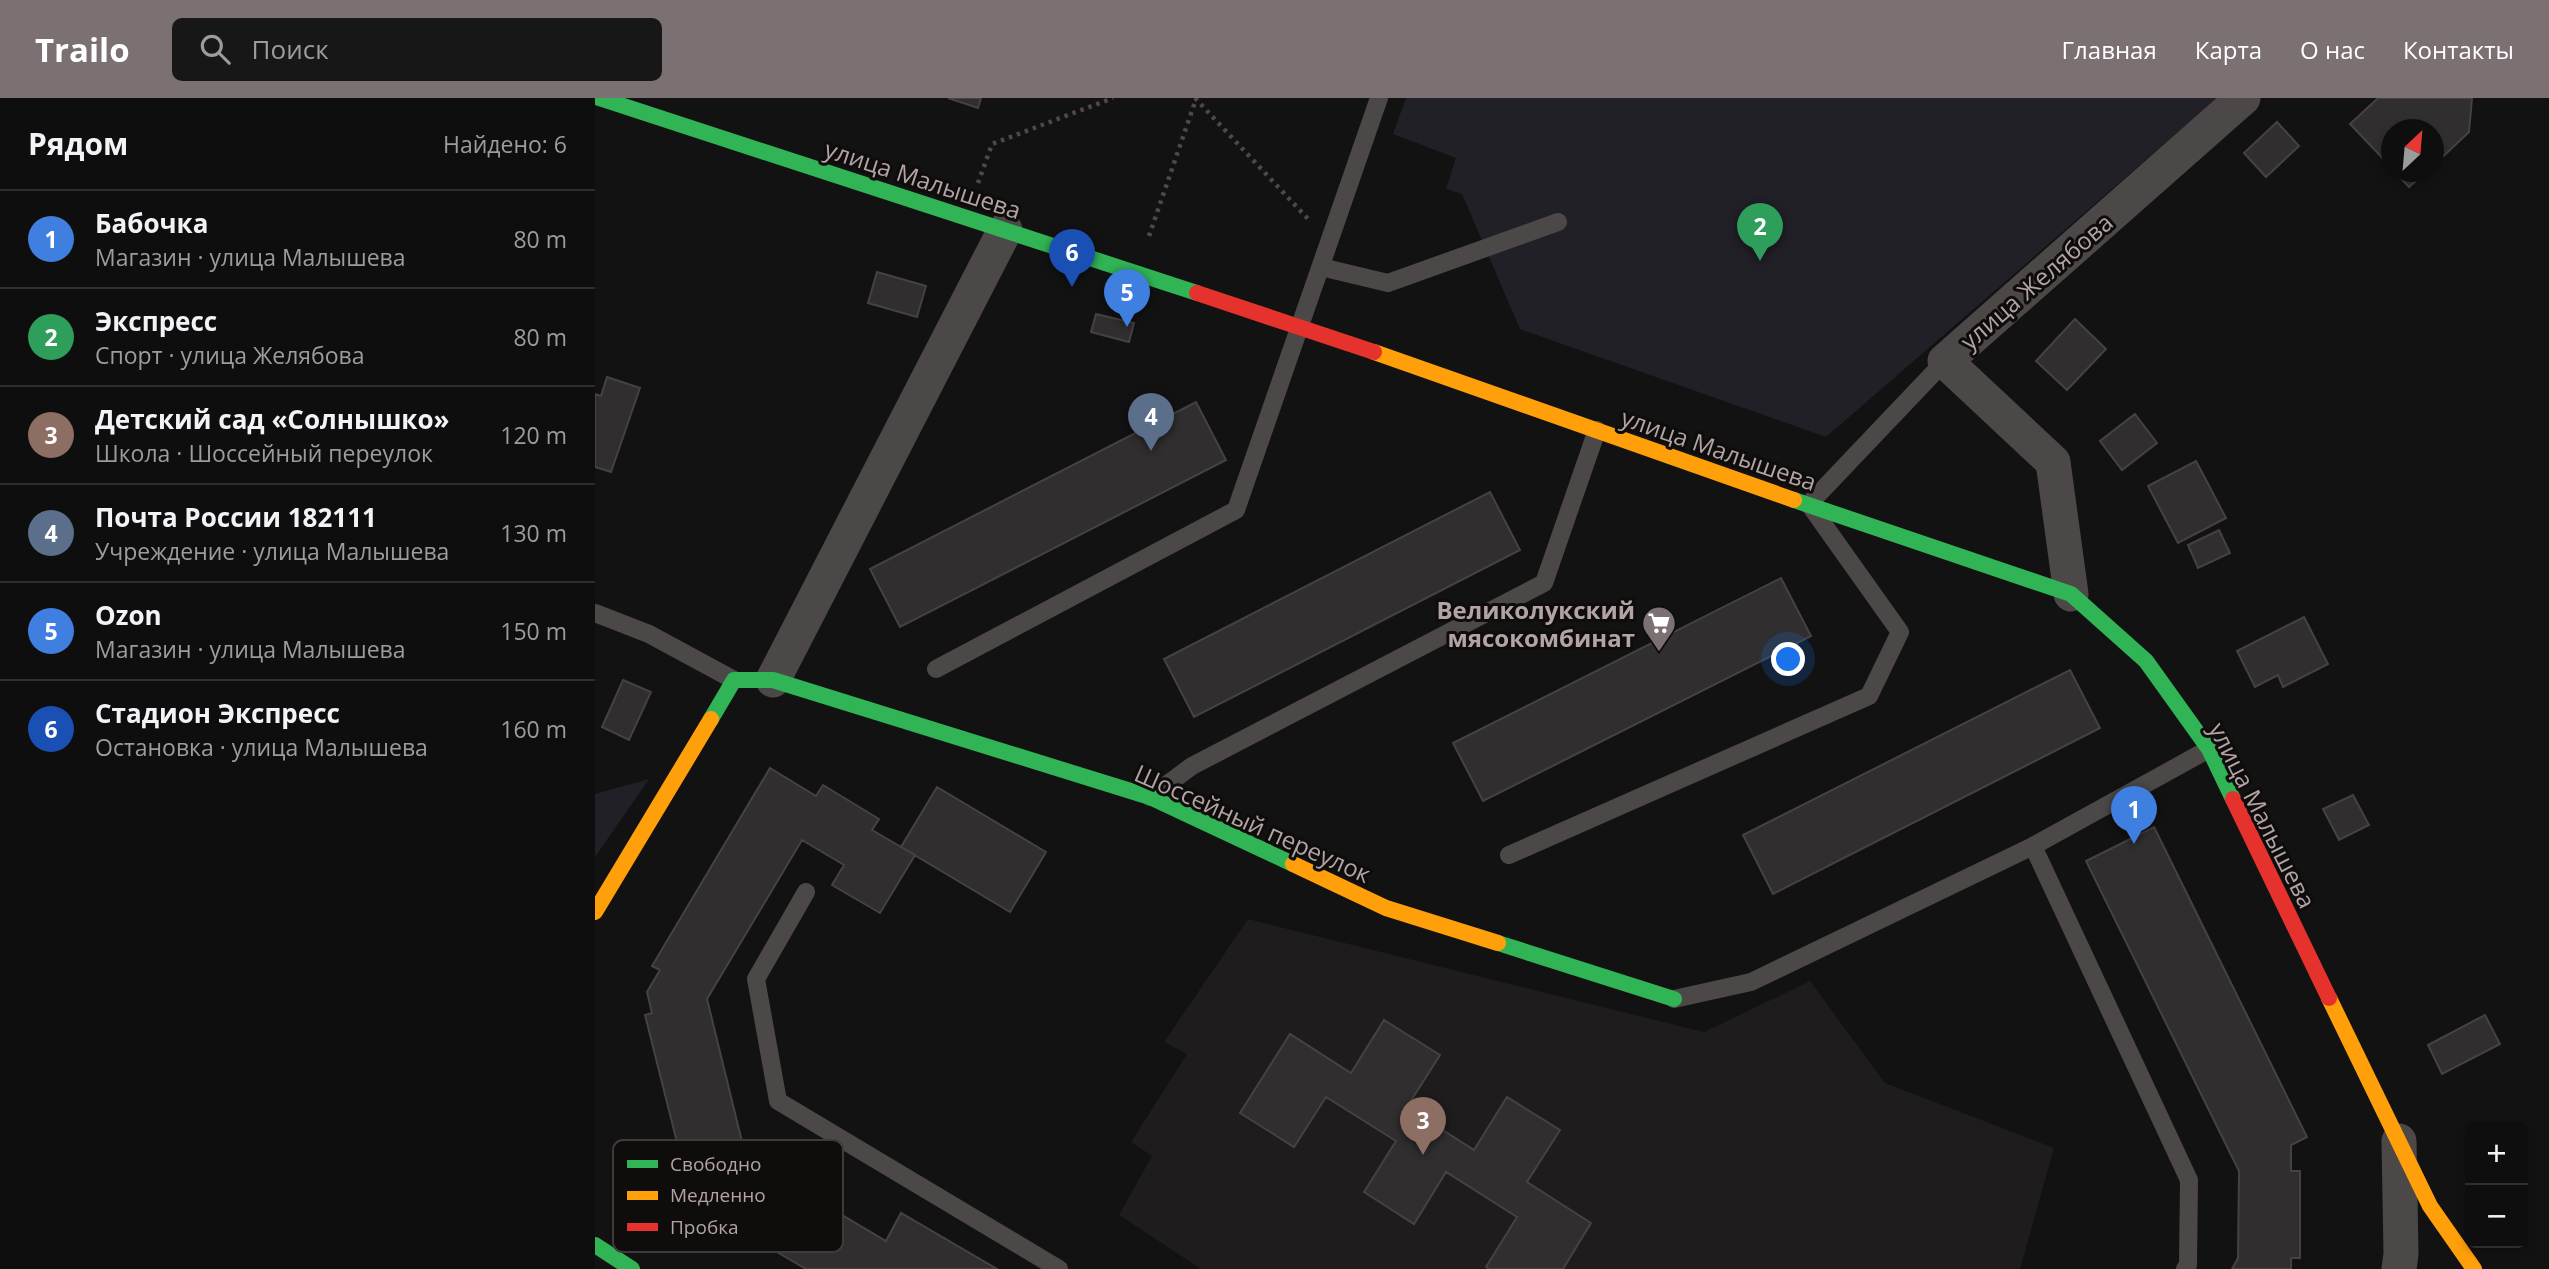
<!DOCTYPE html>
<html lang="ru">
<meta charset="utf-8">
<style>
body{margin:0;font-family:"Open Sans",sans-serif;background:#171717;color:#f1f3f6}
.controls{position:absolute;right:21px;bottom:21px;display:grid;overflow:hidden;border-radius:10px;box-shadow:0 4px 10px #0003}
.controls button{width:63px;height:63px;display:grid;place-items:center;padding:0;border:0;border-bottom:2px solid #2e2e2e;background:#0e0e0e;color:#f1f3f6;font:35px sans-serif}
.compass{position:absolute;left:1786px;top:21px;width:63px;height:63px;border-radius:50%;background:#0e0e0e;box-shadow:0 4px 10px #0003;rotate:26deg}
.you{position:absolute;left:1194px;top:562px;width:24px;height:24px;margin:-18px;border:5px solid #fff;border-radius:50%;background:#1a73e8;box-shadow:0 0 0 10px #1a73e833}
.badge{display:grid;place-items:center;width:46px;height:46px;border-radius:50%;background:#7b7072;color:#fff;font-size:23px;font-weight:700}
.pin{position:absolute;translate:-50% -58px;filter:drop-shadow(0 2px 4px #0008)}
.pin::after{content:'';position:absolute;top:37px;width:24px;height:21px;background:inherit;clip-path:polygon(0 0,100% 0,50% 100%)}
.list{margin:0;padding:0;list-style:none}
h2{display:flex;justify-content:space-between;align-items:center;height:91px;margin:0;padding:0 28px;font-size:30px}
h2 small{font-size:23px;font-weight:400;color:#9b9c9e}
.list li{display:grid;grid-template-columns:46px 1fr auto;gap:21px;align-items:center;box-sizing:border-box;height:98px;padding:0 28px;border-top:2px solid #2e2e2e}
.list b{display:block;font-size:26px;white-space:nowrap}
.list p{margin:0;font-size:23px;white-space:nowrap;color:#9b9c9e}
.list em{font-size:23px;font-style:normal;color:#9b9c9e}
.icon{flex:none;width:38px;height:38px;fill:none;stroke:currentColor;stroke-width:2;stroke-linecap:round;stroke-linejoin:round}
.map{position:relative;flex:none;width:1954px;height:1171px;overflow:hidden}
header{display:flex;align-items:center;gap:42px;box-sizing:border-box;height:98px;padding:0 35px;background:#7b7072;color:#fff}
header strong{font-size:33px}
nav{display:flex;gap:38px;margin-inline-start:auto;font-size:24px}
.search{width:490px;height:63px;background:#171717;display:flex;align-items:center;gap:18px;box-sizing:border-box;padding:0 24px;border-radius:10px;color:#9b9c9e;font-size:26px}
main{display:flex}
aside{flex:1;background:#0e0e0e}
.map>svg:first-child{display:block}
</style>
<header>
<strong>Trailo</strong>
<div class="search"><svg class="icon" aria-label="search" viewBox="0 0 24 24"><circle cx="10" cy="10" r="6"/><path d="M15 15l6 6"/></svg>Поиск</div>
<nav><a>Главная</a><a>Карта</a><a>О нас</a><a>Контакты</a></nav>
</header>
<main>
<aside>
<h2>Рядом<small>Найдено: 6</small></h2>
<ul class="list">
<li><span class="badge" style="background:#3f7fe0">1</span><div><b>Бабочка</b><p>Магазин · улица Малышева</p></div><em>80 m</em></li>
<li><span class="badge" style="background:#2e9e5b">2</span><div><b>Экспресс</b><p>Спорт · улица Желябова</p></div><em>80 m</em></li>
<li><span class="badge" style="background:#8d6e63">3</span><div><b>Детский сад «Солнышко»</b><p>Школа · Шоссейный переулок</p></div><em>120 m</em></li>
<li><span class="badge" style="background:#5c6f8a">4</span><div><b>Почта России 182111</b><p>Учреждение · улица Малышева</p></div><em>130 m</em></li>
<li><span class="badge" style="background:#3f7fe0">5</span><div><b>Ozon</b><p>Магазин · улица Малышева</p></div><em>150 m</em></li>
<li><span class="badge" style="background:#1a4fb4">6</span><div><b>Стадион Экспресс</b><p>Остановка · улица Малышева</p></div><em>160 m</em></li>
</ul>
</aside>
<div class="map">
<svg width="1954" height="1171" viewBox="0 0 1954 1171">
<rect width="100%" height="100%" fill="#121212"/>
<path fill="#1e1c1c" d="M653 821 1109 934 1215 883 1290 985 1459 1050 1425 1171H606L524 1117 557 1058 536 1044 592 956 569 944Z"/>
<path fill="#222027" d="M811 0H1622L1231 339 925 231 867 96 851 91 861 60 798 36Z
M54 681 0 759V696Z"/>
<path fill="#302e2e" stroke="#464241" stroke-width="2" d="M353 0H386L383 10Z
M1783 0H1877L1874 34 1839 67V32H1797V70L1755 26Z
M1682 24 1704 48 1671 79 1649 55Z
M1800 74H1831L1814 89Z
M282 174 331 188 322 219 273 205Z
M501 216 539 225 534 244 496 234Z
M1480 221 1511 251 1472 292 1441 263Z
M12 279 45 290 16 374 0 369V296L6 298Z
M601 304 631 362 305 529 275 471Z
M1540 316 1562 345 1527 372 1505 343Z
M1601 363 1631 420 1583 445 1553 388Z
M895 394 925 452 599 619 569 561Z
M1624 432 1635 455 1603 470 1593 447Z
M1186 480 1216 538 888 703 858 645Z
M1709 519 1733 566 1688 589 1683 577 1660 589 1642 553Z
M1475 572 1505 630 1178 796 1148 737Z
M28 582 56 594 34 642 7 629Z
M175 670 221 698 228 687 284 721 277 732 320 757 285 815 237 787 249 767 207 742 112 901 151 1060 291 1143 306 1115 402 1171H211L97 1104 50 917 57 915 52 894 65 872 57 868Z
M342 689 451 754 415 814 306 749Z
M1758 697 1774 727 1744 742 1728 711Z
M1559 729 1712 1039 1696 1047V1073H1705V1160H1696V1171H1637L1643 1160 1644 1073 1491 763Z
M1890 917 1905 946 1847 976 1833 947Z
M789 922 845 957 812 1009 879 1052 912 999 965 1032 932 1084 996 1125 968 1171H894L891 1169 922 1119 851 1074 819 1126 769 1094 801 1043 731 999 699 1049 645 1015 695 936 756 975Z"/>
<g fill="none" stroke-linecap="round" stroke-linejoin="round">
<path stroke="#4d494a" stroke-width="4.5" stroke-dasharray="3.5 5" stroke-linecap="butt" d="M600 0 714 122
M383 85 397 46 518 0
M554 138 601 1"/>
<path stroke="#4c4848" stroke-width="18" d="M726 169 793 185 963 124
M0 515 54 536 139 582
M341 571 641 412 784 0
M555 699 597 668 949 485 1002 332
M1438 748 1594 1082 1593 1167 1590 1171
M914 757 1274 598 1305 534 1214 406 1350 263
M211 794 161 881 183 1003 464 1171
M1079 901 1156 884 1438 748 1614 651"/>
<path stroke="#4c4848" stroke-width="35" d="M1476 496 1458 364 1350 263 1648 0
M178 582 410 132
M1804 1043 1806 1156 1804 1171"/>
<path stroke="#30b455" stroke-width="16" d="M4 0 602 195
M1199 402 1476 496 1551 563 1614 651 1638 701
M116 621 139 582H178L555 699 698 766
M903 845 1079 901
M0 1147 37 1171"/>
<path stroke="#ff9f0a" stroke-width="16" d="M779 254 1199 402
M698 766 791 810 903 845
M0 814 116 621
M1734 900 1835 1108 1879 1171"/>
<path stroke="#e5322d" stroke-width="16" d="M602 195 779 254
M1638 701 1734 900"/>
</g>
<defs>
<g id="supermarket-pin" transform="scale(1.75)"><path d="M0 17L-7.5 6A9.5 9.5 0 1 1 7.5 6Z" fill="#7b7072" stroke="#0e0d0c"/><path d="M-6-5.5h2.5l.6 2H6L4.5 2H-2.5L-4.4-4H-6ZM-1.5 3.2a1.3 1.3 0 1 0 .1 0ZM3 3.2a1.3 1.3 0 1 0 .1 0Z" fill="#fff"/></g>
</defs>
<g fill-rule="evenodd">
<use href="#supermarket-pin" x="1064" y="525"/>
</g>
<g text-anchor="middle" dominant-baseline="central" stroke-width="6" stroke-linejoin="round" paint-order="stroke">
<g font-size="24" fill="#b3a3a5" stroke="#0e0d0c">
<text transform="translate(328 81) rotate(18)">улица Малышева</text>
<text transform="translate(1441 183) rotate(-41)">улица Желябова</text>
<text transform="translate(1124 351) rotate(19)">улица Малышева</text>
<text transform="translate(1668 717) rotate(63)">улица Малышева</text>
<text transform="translate(658 725) rotate(24)">Шоссейный переулок</text>
</g>
<g font-size="24" font-weight="bold" fill="#b3a3a5" stroke="#0e0d0c" text-anchor="end">
<text x="1040" y="511">Великолукский<tspan x="1040" dy="28">мясокомбинат</tspan></text>
</g>
</g>
<rect x="18" y="1042" width="230" height="112" rx="10" fill="#0e0d0c" stroke="#403a3a" stroke-width="2"/>
<rect x="32" y="1062" width="31" height="8" fill="#30b455"/>
<rect x="32" y="1093" width="31" height="9" fill="#ff9f0a"/>
<rect x="32" y="1125" width="31" height="8" fill="#e5322d"/>
<g font-size="19" fill="#b3a3a5">
<text x="75" y="1073">Свободно</text>
<text x="75" y="1104">Медленно</text>
<text x="75" y="1136">Пробка</text>
</g>
</svg>
<div class="controls">
<button>+</button>
<button>−</button>
</div>
<svg class="compass" viewBox="-18 -18 36 36"><path d="M0-13l5 13h-10z" fill="#e53935"/><path d="M0 13l5-13h-10z" fill="#9b9c9e"/></svg>
<div class="you"></div>
<div class="pin badge" style="left:1539px;top:746px;background:#3f7fe0">1</div>
<div class="pin badge" style="left:1165px;top:163px;background:#2e9e5b">2</div>
<div class="pin badge" style="left:828px;top:1057px;background:#8d6e63">3</div>
<div class="pin badge" style="left:556px;top:353px;background:#5c6f8a">4</div>
<div class="pin badge" style="left:532px;top:229px;background:#3f7fe0">5</div>
<div class="pin badge" style="left:477px;top:189px;background:#1a4fb4">6</div>
</div>
</main>
